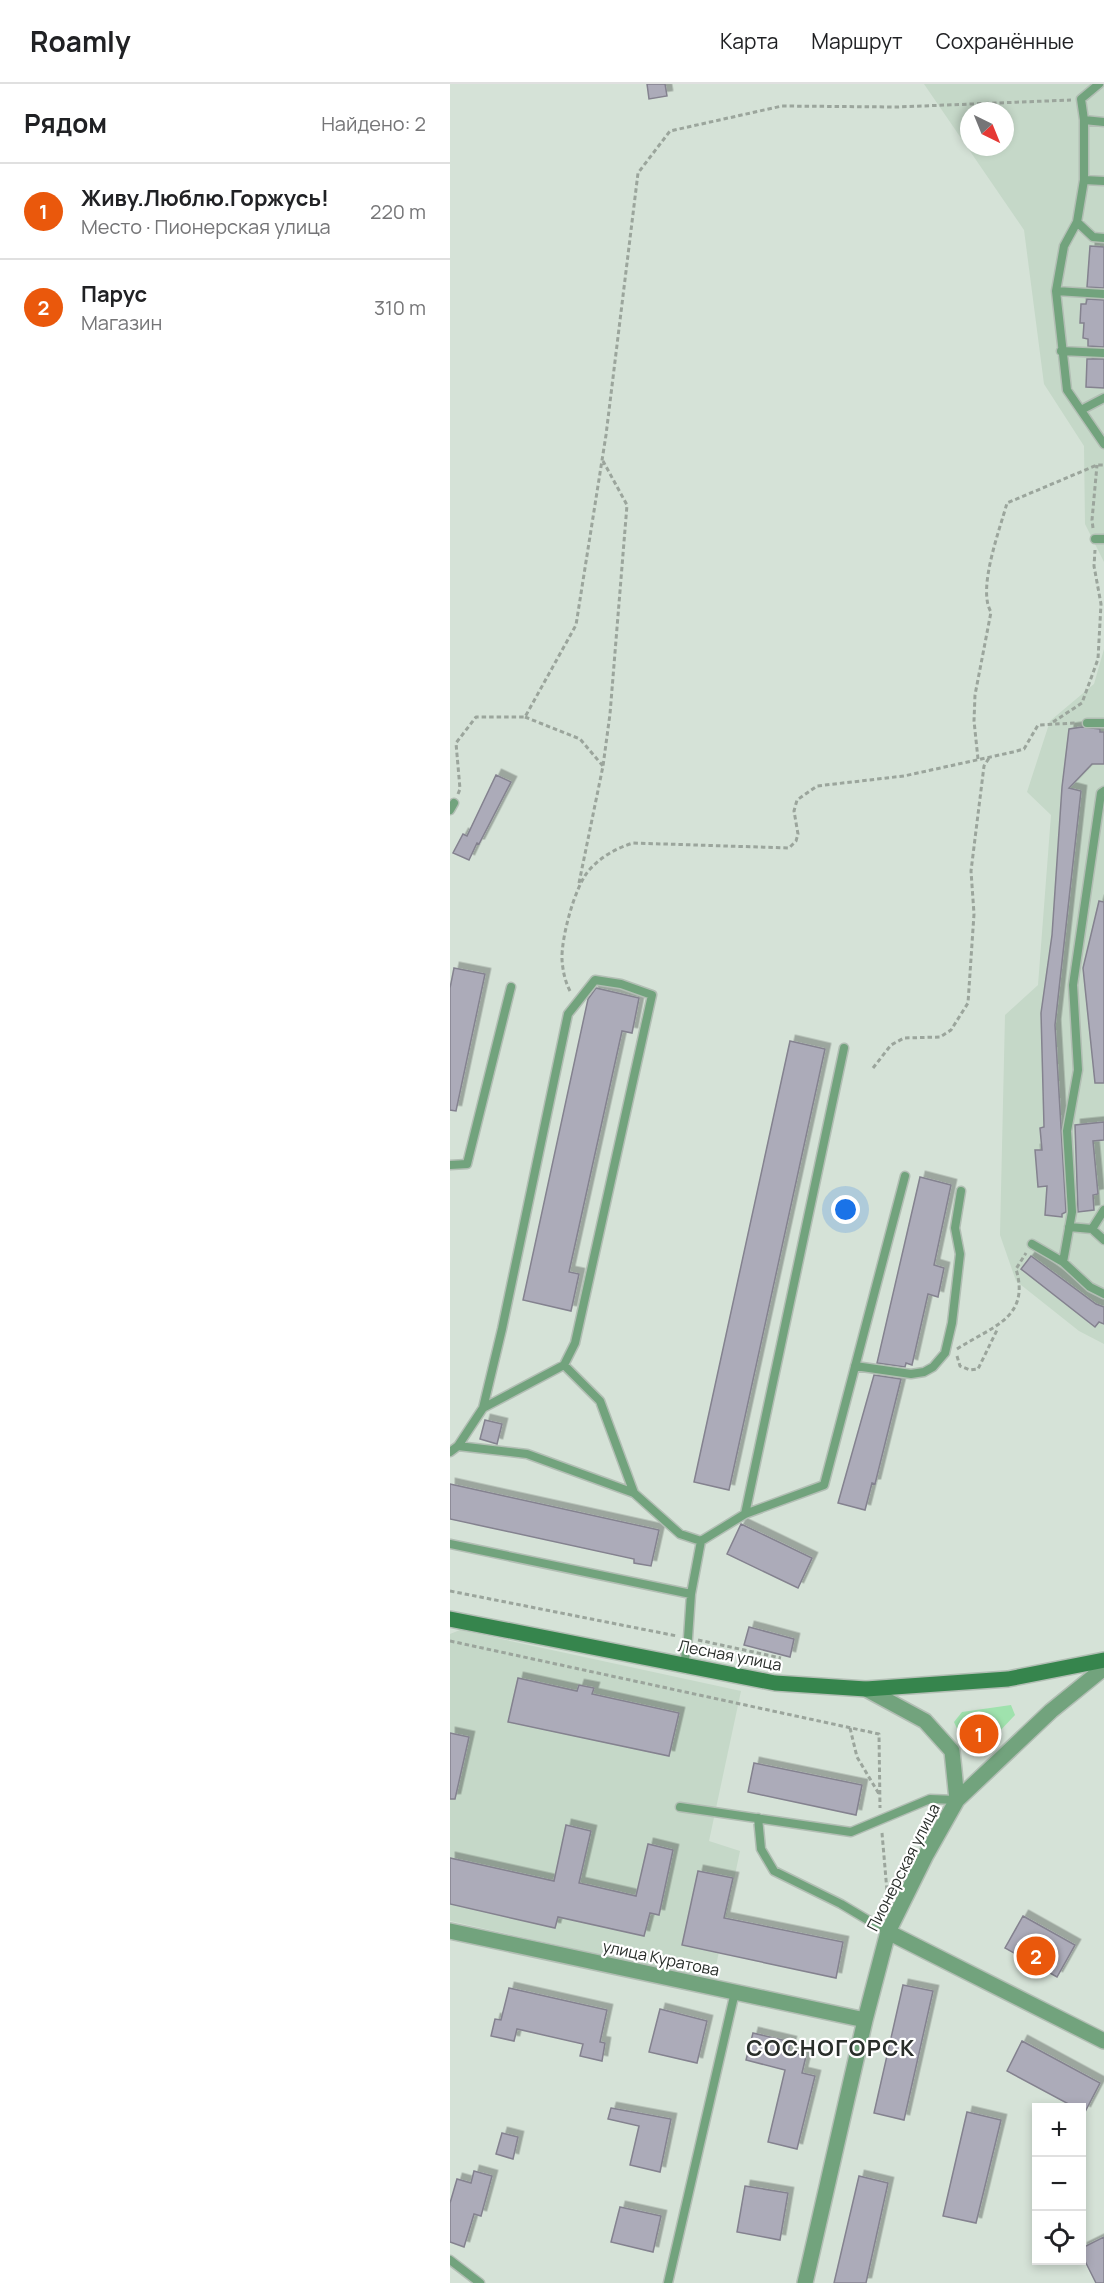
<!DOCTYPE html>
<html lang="ru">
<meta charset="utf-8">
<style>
body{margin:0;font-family:Manrope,sans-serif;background:#f6f6f6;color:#202124}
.controls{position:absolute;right:18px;bottom:18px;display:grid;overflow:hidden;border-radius:0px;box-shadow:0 3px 9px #0003}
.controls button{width:54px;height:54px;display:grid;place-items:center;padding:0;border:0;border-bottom:2px solid #e0e0e0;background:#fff;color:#202124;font:30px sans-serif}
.compass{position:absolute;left:510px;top:18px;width:54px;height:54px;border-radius:50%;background:#fff;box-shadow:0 3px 9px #0003;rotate:137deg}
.you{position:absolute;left:396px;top:1126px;width:21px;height:21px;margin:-15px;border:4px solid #fff;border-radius:50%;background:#1a73e8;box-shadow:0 0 0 9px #1a73e833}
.badge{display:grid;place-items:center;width:39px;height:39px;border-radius:50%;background:#ea580c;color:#fff;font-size:20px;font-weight:700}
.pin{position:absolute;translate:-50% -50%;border:3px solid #fff;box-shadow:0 2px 6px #0006}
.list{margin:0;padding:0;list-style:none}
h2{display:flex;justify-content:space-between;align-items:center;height:78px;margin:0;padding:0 24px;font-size:26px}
h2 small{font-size:20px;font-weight:400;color:#757577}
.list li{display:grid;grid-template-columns:39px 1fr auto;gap:18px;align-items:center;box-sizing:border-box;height:96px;padding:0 24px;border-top:2px solid #e0e0e0}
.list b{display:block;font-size:22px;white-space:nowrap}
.list p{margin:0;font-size:20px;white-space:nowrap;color:#757577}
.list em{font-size:20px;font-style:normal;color:#757577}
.icon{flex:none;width:33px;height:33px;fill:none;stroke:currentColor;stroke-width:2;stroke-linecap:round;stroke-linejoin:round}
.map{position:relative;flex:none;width:654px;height:2199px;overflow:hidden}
header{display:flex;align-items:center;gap:36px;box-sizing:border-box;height:84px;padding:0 30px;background:#fff;border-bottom:2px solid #e0e0e0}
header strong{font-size:28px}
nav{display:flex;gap:33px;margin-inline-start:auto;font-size:21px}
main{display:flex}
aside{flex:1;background:#fff}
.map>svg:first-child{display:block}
</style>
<header>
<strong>Roamly</strong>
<nav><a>Карта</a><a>Маршрут</a><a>Сохранённые</a></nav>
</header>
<main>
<aside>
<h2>Рядом<small>Найдено: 2</small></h2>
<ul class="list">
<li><span class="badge">1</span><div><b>Живу.Люблю.Горжусь!</b><p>Место · Пионерская улица</p></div><em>220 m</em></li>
<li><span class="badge">2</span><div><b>Парус</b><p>Магазин</p></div><em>310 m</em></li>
</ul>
</aside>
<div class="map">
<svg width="654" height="2199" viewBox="0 0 654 2199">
<defs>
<filter id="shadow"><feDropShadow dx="5.5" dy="-5.5" stdDeviation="0" flood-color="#0004"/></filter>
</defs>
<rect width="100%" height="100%" fill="#d5e2d7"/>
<path fill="#c5d8c8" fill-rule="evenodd" d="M474 0H654V478L635 440 634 362 594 300 574 146ZM519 27H555V63H519Z
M654 565V1260L629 1247 566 1197 550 1151 555 931 588 901 601 731 577 708 600 637 644 600Z
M10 1546 291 1607 259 1757 290 1767 263 1896 0 1837V1550Z"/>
<path fill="#9fe2ad" d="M561 1621 565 1631 528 1670 518 1669 504 1638 512 1628Z"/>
<path fill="#acabb9" stroke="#84828f" stroke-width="1.5" filter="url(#shadow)" d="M197 0H215L217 12 199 15Z
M640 162 654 163V204L637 203Z
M637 215 654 216V263L638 262V255L633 254 634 239H630L631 220H636Z
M637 275H654V304L636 303Z
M632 643 650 645V648H654V680H642L619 704 631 707 605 941 616 1128 612 1130V1133L595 1131 597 1102 588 1103 585 1066H592L590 1044 594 1043 591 929 602 851 612 703 619 645Z
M46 691 61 698 29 760 27 759 19 776 3 769 13 750 17 752Z
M649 817 654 818V999H645L633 884Z
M4 884 35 890 6 1027 0 1026V904Z
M146 904 189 914 182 949 172 947 119 1188 129 1190 121 1227 73 1216 138 915Z
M340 957 375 965 279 1406 244 1398Z
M654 1038V1056L643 1057 648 1110 643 1111 644 1126 628 1128 625 1041Z
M470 1093 501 1101 484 1181 494 1184 488 1213 478 1210 462 1281 456 1279 455 1283 427 1279Z
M581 1172 646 1220 654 1223V1240L649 1238 645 1243 571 1185Z
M424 1291 451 1295 425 1400 422 1399 415 1426 388 1419Z
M35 1336 52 1340 47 1360 30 1355Z
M0 1400 209 1446 201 1482 184 1479V1475L0 1435Z
M291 1440 362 1474 348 1504 277 1470Z
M299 1543 344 1555 340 1573 294 1561Z
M68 1594 127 1607 129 1601 144 1604 142 1610 229 1629 219 1672 58 1638Z
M0 1649 19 1653 5 1715H0Z
M304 1679 412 1701 406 1731 298 1708Z
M116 1741 141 1747 129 1799 186 1812 198 1760 223 1766 209 1831 200 1829 194 1852 108 1833 105 1844 0 1820V1774L104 1797Z
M248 1787 283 1794 274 1834 393 1858 386 1894 232 1861Z
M573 1832 625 1861 607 1893 555 1864Z
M453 1901 483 1907 454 2036 424 2029Z
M59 1904 157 1926 150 1958 155 1959 152 1977 130 1972 133 1960 67 1945 64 1957 41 1952 45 1935 51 1936Z
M210 1925 257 1937 247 1979 199 1968Z
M303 1949 341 1958 338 1968 356 1972 352 1989 365 1992 347 2065 318 2058 335 1986 296 1976Z
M572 1957 650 1999 635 2028 632 2026V2024H626L557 1987Z
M161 2024 221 2035 210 2088 180 2081 189 2042 158 2035Z
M517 2028 551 2036 526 2139 493 2132Z
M52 2049 68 2053 63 2075 46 2070Z
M24 2087 42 2092 31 2132 24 2130 14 2163 0 2158V2119L7 2095 21 2099Z
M409 2092 438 2099 416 2199H384Z
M295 2102 338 2109 330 2156 287 2148Z
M170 2123 211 2132 203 2168 161 2158Z
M654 2153V2199H646L632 2171V2164Z"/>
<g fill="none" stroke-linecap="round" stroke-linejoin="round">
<g stroke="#b2beb4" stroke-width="11">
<path id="lane" d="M649 0 631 15 634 36V96L627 138 614 162 606 207 617 306 654 360
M634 36 654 38
M634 96 654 97
M627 138 643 153 654 154
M606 207 654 210
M611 267 654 269
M631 326 654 314
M645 455H654
M637 639H654
M0 726 4 719
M0 1081 17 1080 61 903
M619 1143 642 1145 654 1156
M642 1145 654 1126
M582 1160 613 1178 640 1203 654 1210
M613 1178 622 1128 617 1047 628 986 623 901 651 709 654 707
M114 1281 150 1317 184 1409
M405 1282 461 1290 474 1288 483 1283 495 1269 502 1239 510 1170 505 1144 511 1107
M8 1362 77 1370 184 1409 230 1450 251 1457
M0 1368 8 1362 33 1324 114 1281 125 1259 202 911 171 900 145 896 118 930 52 1245 33 1324
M295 1430 374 1401 455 1092
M0 1460 241 1510
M234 1581 238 1554 241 1510 251 1457 295 1430 394 964
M230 1723 401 1748 480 1715 507 1716
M308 1734 311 1765 324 1787 391 1820 438 1848
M0 2176 30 2199
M218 2199 285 1908"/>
</g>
<g stroke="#b2beb4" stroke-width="18">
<path id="street" d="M416 1605 475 1637 502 1667 507 1716
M0 1847 415 1936
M438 1848 654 1957
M355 2199 415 1936 438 1848 476 1771 507 1716 601 1627 654 1584"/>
</g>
<g stroke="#b2beb4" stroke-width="18">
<path id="secondary" d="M0 1535 325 1599 416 1605 558 1595 654 1576"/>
</g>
<path stroke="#9ba59c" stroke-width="3" stroke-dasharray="4.5 3" stroke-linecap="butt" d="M643 444 642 436 647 381
M75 633 130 655 153 682
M603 638 632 619 648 575 651 520 644 482 645 466
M528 675 524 637 525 611 541 528C527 505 550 445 557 419L647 381H654
M8 710 10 705 6 659 26 633H75L126 541 156 351 188 89 220 47 332 22 447 23 621 16
M129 799 153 682 160 630 177 421 153 377
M120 907C115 897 113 888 112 876 111 854 125 801 140 785 152 772 167 764 183 759L339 764 346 757 348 750 344 727 347 716 367 702 454 692 563 668 574 665 588 641 626 639
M423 984 441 961 454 954 490 953 501 946 518 919 524 830 521 787 534 682 539 674
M507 1265C540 1243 581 1235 566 1185L576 1169
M507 1272 510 1282 520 1286 528 1285 548 1244
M0 1507 227 1552
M248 1556 331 1574
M0 1557 429 1650 430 1724
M400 1644 407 1673 429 1710
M432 1749 437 1807"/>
<use href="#lane" stroke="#72a37d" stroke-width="8"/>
<use href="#street" stroke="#72a37d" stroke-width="15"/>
<use href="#secondary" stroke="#36854d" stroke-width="15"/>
</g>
<g text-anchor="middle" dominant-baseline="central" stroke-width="4.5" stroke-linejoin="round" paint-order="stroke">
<g font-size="16" fill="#282d29" stroke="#fff">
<text transform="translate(280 1571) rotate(11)">Лесная улица</text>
<text transform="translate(453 1783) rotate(-63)">Пионерская улица</text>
<text transform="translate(211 1874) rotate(12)">улица Куратова</text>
</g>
<g font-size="22" font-weight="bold" letter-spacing="1.5" fill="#282d29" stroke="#fff">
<text x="381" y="1964">СОСНОГОРСК</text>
</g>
</g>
</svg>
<div class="controls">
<button>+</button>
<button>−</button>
<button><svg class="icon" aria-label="locate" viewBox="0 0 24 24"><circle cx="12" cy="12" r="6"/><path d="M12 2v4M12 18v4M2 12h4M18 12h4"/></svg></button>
</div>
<svg class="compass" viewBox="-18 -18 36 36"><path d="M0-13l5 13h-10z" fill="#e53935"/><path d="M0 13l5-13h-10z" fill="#757577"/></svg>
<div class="you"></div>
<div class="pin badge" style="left:529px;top:1650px">1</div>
<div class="pin badge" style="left:586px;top:1872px">2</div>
</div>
</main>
